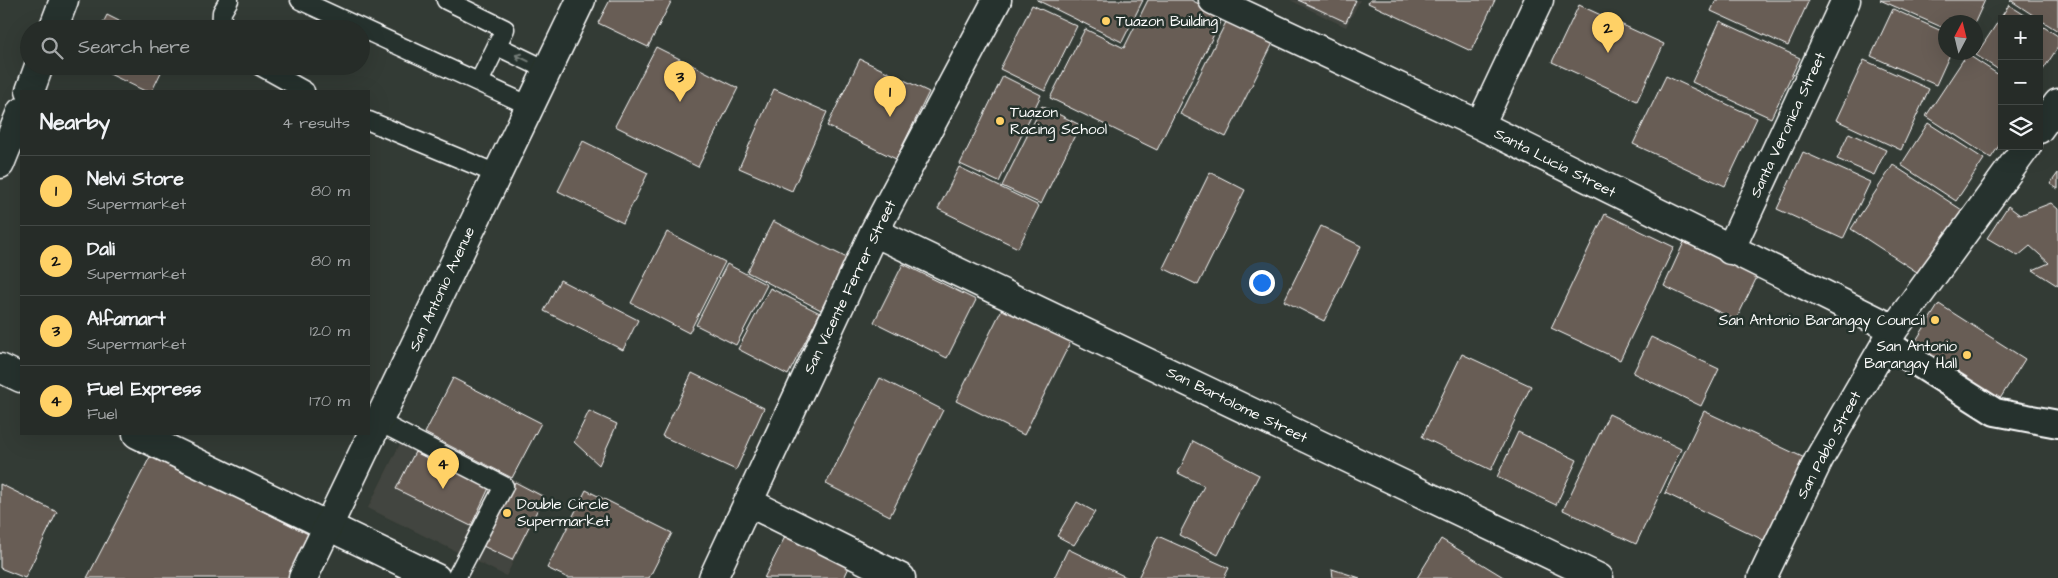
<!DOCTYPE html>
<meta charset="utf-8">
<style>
body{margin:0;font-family:"Architects Daughter",sans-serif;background:#323834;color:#f1f3f6}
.controls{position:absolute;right:15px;top:15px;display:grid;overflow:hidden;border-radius:0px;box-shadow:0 5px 20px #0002}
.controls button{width:45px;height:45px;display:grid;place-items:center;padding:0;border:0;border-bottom:1px solid #424845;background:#262c28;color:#f1f3f6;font:25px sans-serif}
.compass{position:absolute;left:1938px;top:15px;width:45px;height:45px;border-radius:50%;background:#262c28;box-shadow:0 5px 20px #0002;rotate:7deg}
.you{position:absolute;left:1261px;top:282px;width:18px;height:18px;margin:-12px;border:4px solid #fff;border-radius:50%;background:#1a73e8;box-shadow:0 0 0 8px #1a73e833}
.badge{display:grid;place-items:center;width:32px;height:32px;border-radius:50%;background:#ffd166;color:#111;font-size:16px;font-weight:700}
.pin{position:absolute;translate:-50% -41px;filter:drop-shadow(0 1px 2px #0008)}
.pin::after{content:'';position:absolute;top:26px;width:18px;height:15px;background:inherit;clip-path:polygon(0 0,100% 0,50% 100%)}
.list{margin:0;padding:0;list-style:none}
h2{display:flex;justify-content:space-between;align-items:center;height:65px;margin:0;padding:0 20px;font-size:21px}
h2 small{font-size:16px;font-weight:400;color:#a4a7a8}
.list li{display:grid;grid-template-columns:32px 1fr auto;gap:15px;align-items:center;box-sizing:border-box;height:70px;padding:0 20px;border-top:1px solid #424845}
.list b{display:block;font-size:19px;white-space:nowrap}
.list p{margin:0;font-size:16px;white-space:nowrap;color:#a4a7a8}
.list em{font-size:16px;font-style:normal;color:#a4a7a8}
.icon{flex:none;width:28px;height:28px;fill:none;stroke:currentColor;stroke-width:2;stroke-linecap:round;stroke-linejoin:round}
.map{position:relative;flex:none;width:2058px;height:578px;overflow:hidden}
.search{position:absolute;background:#262c28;box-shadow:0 5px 20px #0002;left:20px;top:20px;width:350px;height:55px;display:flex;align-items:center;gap:12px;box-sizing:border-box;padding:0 18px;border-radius:28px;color:#a4a7a8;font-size:19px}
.panel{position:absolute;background:#262c28;box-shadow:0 5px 20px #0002;left:20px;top:90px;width:350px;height:345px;border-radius:0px}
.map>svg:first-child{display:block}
</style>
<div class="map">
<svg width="2058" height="578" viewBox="0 0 2058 578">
<rect width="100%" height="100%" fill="#333b35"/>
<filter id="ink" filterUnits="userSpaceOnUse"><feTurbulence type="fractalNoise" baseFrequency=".02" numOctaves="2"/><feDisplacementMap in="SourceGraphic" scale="10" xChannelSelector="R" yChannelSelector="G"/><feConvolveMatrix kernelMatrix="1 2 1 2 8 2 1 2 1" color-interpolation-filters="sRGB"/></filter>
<g filter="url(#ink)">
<path fill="#43453f" d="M1290 0H1360L1346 27Z
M408 428 546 496 506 576 368 508Z"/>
<path fill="#685d55" stroke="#fff" d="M610 0H672L648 47 598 23Z
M1037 0H1143L1122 42Z
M1148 0H1191L1223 16 1157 150 1050 98 1085 29 1124 48Z
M1298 0H1356L1346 22Z
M1370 0H1495L1471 51 1368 3Z
M1716 0H1809L1788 46 1711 11Z
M1880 0H1985L1975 22H1946V29Z
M2010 0H2058V31L2039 19Z
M1032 5 1077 26 1045 91 1000 69Z
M1579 5 1664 44 1637 101 1552 62Z
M2009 5 2031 19H2002V72L1976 55Z
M1893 9 1946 33V52H1951L1936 85 1871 56Z
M1230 14 1276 37 1226 137 1180 114Z
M107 15 135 29H100Z
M1720 21 1800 58 1771 118 1692 82Z
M2039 24 2058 36V47L2039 76Z
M656 47 738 88 698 167 615 126Z
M1967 54 2002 77V141L1991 158 1926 116Z
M860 59 929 92 896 159 827 126Z
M1864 60 1929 89 1901 150 1836 120Z
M93 66H164L152 91H145Z
M1003 76 1041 95 999 182 960 164Z
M1666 76 1757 118 1725 186 1633 144Z
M774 89 827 112 792 191 739 168Z
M1042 106 1080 125 1041 204 1002 186Z
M1928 123 1984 159 1956 201 1901 165Z
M1849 133 1886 150 1874 175 1837 159Z
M583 141 648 173 623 223 558 191Z
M1803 152 1870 182 1843 239 1777 209Z
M1893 165 1962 210 1920 274 1851 229Z
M959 167 1039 206 1018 248 938 209Z
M1210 172 1245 190 1198 285 1163 268Z
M2058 173V189L2050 184Z
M2051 203 2058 209V286L2033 270 2049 263 2030 246 2018 256 1987 238 2008 206 2020 215Z
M1605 214 1674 247 1620 360 1551 328Z
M773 221 847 258 821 310 747 272Z
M1321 226 1361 246 1324 321 1284 301Z
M667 232 725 262 689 333 631 303Z
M1685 240 1758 275 1736 320 1664 286Z
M727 264 767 285 736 345 696 325Z
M903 264 976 300 947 358 874 322Z
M560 280 638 320 623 350 544 311Z
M770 288 820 313 788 375 738 349Z
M1939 304 2025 359 1996 405 1910 350Z
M1003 307 1071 341 1024 435 956 401Z
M1651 337 1719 369 1701 406 1633 373Z
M1462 354 1531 386 1491 470 1422 437Z
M692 373 764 408 736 470 662 436Z
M453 378 541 423 512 478 425 433Z
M880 378 943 410 890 516 826 484Z
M589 411 617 424 599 465 574 442Z
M1704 411 1811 461 1772 544 1665 493Z
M1609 414 1681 449 1636 544 1563 510Z
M1518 432 1577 460 1556 505 1497 477Z
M1193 441 1259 475 1218 555 1179 535 1204 486 1178 473Z
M415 452 489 488 471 526 396 489Z
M151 455 310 535 290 578H87Z
M515 482 544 497 512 560 483 546Z
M0 484 57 512 25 578 0 568Z
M586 490 672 533 649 578H568L547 568Z
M1077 502 1095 512 1074 545 1057 536Z
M788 531 851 563 844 578H764Z
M1158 536 1229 568 1224 578H1138Z
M1441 539 1505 578H1417Z
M1068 549 1128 578H1054Z
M1332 569 1360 578H1333Z"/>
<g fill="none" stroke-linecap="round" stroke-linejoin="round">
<g stroke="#fff" stroke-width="21">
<path id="service" d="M300 0 530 106
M446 0 505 29 479 82
M221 29 222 12 229 0
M497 46 547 70
M260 66 305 91
M369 121 497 174
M379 422 504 486 456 578"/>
</g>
<g stroke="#fff" stroke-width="30">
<path id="pedestrian" d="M1886 343 1995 412 2058 424"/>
</g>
<g stroke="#fff" stroke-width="31">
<path id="minor" d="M1213 0 1480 125 1894 329
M53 29 64 0
M30 91 39 66
M1480 125 1539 0
M2039 129 2058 103
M0 164 21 112
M874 232 1599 578
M1730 250 1846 0
M0 368 21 378
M137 434 436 578
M748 502 901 578
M713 578 874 232 997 0
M1762 578 1819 459 1894 329 2027 146"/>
</g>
<g stroke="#fff" stroke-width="31">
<path id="secondary" d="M303 578 581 0"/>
</g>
<use href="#service" stroke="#26332d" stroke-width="18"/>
<use href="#pedestrian" stroke="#26332d" stroke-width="26"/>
<use href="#minor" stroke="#26332d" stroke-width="28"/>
<use href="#secondary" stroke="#26332d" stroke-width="28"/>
</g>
<defs><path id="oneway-shaft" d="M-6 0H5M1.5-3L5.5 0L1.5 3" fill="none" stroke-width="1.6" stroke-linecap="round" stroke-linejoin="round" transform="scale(1.25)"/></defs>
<use stroke="#727a76" href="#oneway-shaft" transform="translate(522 58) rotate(-154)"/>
</g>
<g fill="#ffd166" stroke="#26332d" stroke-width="2">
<circle cx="1106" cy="21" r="5"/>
<circle cx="1000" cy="121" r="5"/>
<circle cx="1935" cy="320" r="5"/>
<circle cx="1967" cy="355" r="5"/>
<circle cx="507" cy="513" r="5"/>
</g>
<g text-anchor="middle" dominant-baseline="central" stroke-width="5" stroke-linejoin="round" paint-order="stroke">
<g font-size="15" fill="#fff" stroke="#26332d" text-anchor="start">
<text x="1116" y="21">Tuazon Building</text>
<text x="1010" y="112">Tuazon<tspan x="1010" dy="17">Racing School</tspan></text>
<text x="1925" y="320" text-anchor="end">San Antonio Barangay Council</text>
<text x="1957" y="346" text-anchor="end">San Antonio<tspan x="1957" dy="17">Barangay Hall</tspan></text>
<text x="517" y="504">Double Circle<tspan x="517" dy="17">Supermarket</tspan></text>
</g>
<g font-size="15" fill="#fff" stroke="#26332d">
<text transform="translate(1788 125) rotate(-65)">Santa Veronica Street</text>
<text transform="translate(1555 163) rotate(27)">Santa Lucia Street</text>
<text transform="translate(850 287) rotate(-64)">San Vicente Ferrer Street</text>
<text transform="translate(442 289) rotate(-65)">San Antonio Avenue</text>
<text transform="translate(1237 405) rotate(26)">San Bartolome Street</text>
<text transform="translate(1829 445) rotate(-62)">San Pablo Street</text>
</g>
</g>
</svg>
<div class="controls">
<button>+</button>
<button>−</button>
<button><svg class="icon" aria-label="layers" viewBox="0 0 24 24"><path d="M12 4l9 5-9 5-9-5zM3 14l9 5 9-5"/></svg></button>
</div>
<svg class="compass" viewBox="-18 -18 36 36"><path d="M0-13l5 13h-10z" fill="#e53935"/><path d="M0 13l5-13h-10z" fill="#a4a7a8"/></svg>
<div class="you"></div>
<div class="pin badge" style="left:890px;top:117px">1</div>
<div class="pin badge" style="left:1608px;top:53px">2</div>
<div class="pin badge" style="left:680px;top:102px">3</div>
<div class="pin badge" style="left:443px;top:489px">4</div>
<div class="search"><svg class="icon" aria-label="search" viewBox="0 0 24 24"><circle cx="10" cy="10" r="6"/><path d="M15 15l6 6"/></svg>Search here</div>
<section class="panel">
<h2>Nearby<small>4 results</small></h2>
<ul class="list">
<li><span class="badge">1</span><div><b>Nelvi Store</b><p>Supermarket</p></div><em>80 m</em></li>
<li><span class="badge">2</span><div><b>Dali</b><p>Supermarket</p></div><em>80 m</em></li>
<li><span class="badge">3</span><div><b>Alfamart</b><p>Supermarket</p></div><em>120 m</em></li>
<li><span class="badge">4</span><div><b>Fuel Express</b><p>Fuel</p></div><em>170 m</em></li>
</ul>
</section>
</div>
